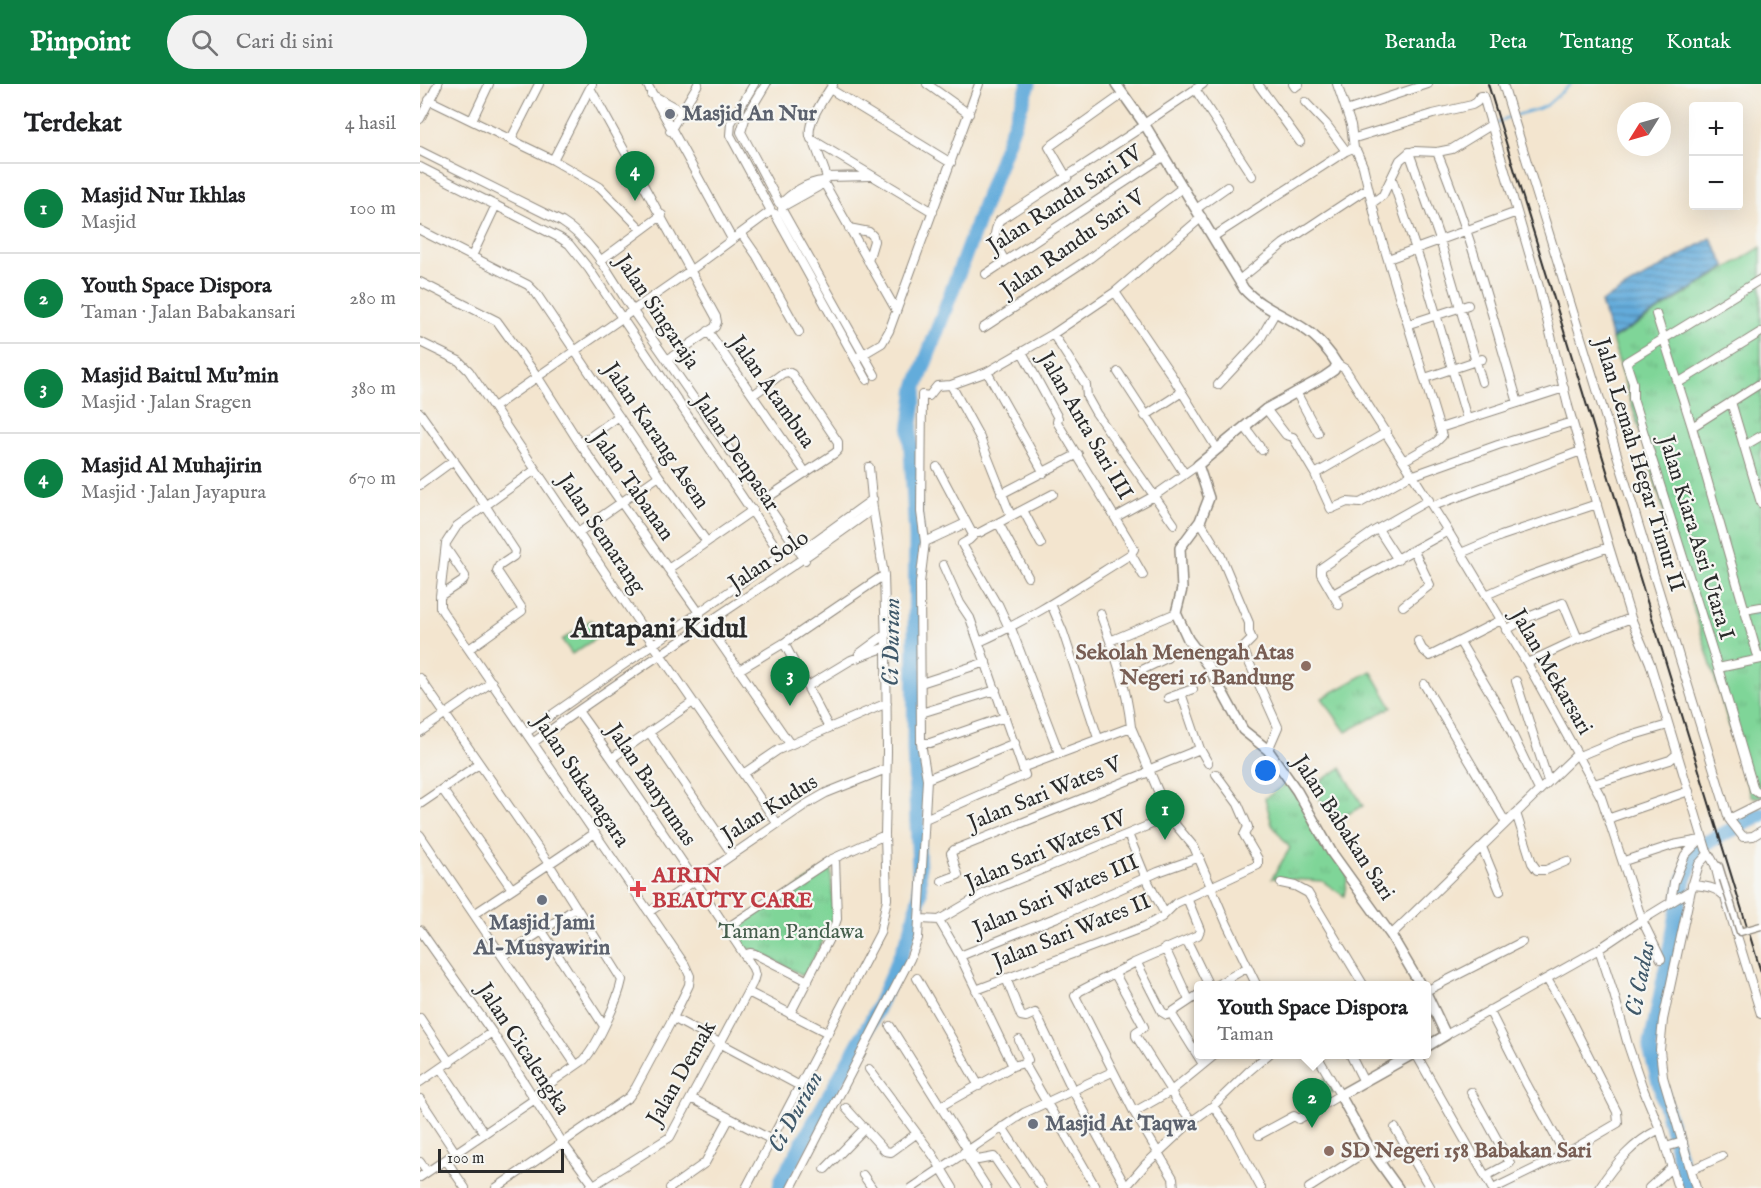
<!DOCTYPE html>
<html lang="id">
<meta charset="utf-8">
<style>
body{margin:0;font-family:"IM FELL English",serif;background:#f2f2f2;color:#202124}
.controls{position:absolute;right:18px;top:18px;display:grid;overflow:hidden;border-radius:6px;box-shadow:0 6px 24px #0002}
.controls button{width:54px;height:54px;display:grid;place-items:center;padding:0;border:0;border-bottom:2px solid #e0e0e0;background:#fff;color:#202124;font:30px sans-serif}
.compass{position:absolute;left:1197px;top:18px;width:54px;height:54px;border-radius:50%;background:#fff;box-shadow:0 6px 24px #0002;rotate:233deg}
.scale{position:absolute;left:18px;bottom:15px;width:126px;box-sizing:border-box;padding-left:6px;border:3px solid #2b2b2b;border-top:0;font-size:16px;line-height:21px;white-space:nowrap;color:#2b2b2b;-webkit-text-stroke:4px #f6f6f2;paint-order:stroke}
.you{position:absolute;left:846px;top:687px;width:21px;height:21px;margin:-15px;border:4px solid #fff;border-radius:50%;background:#1a73e8;box-shadow:0 0 0 9px #1a73e833}
.badge{display:grid;place-items:center;width:39px;height:39px;border-radius:50%;background:#0b8043;color:#fff;font-size:20px;font-weight:700}
.pin{position:absolute;translate:-50% -50px;filter:drop-shadow(0 2px 3px #0008)}
.pin::after{content:'';position:absolute;top:32px;width:21px;height:18px;background:inherit;clip-path:polygon(0 0,100% 0,50% 100%)}
.popup{position:absolute;left:774px;top:897px;width:237px;height:78px;box-sizing:border-box;display:grid;place-content:center;border-radius:6px;background:#fff;filter:drop-shadow(0 2px 4px #0005);font-size:20px;white-space:nowrap;color:#757577}
.popup b{font-size:22px;color:#202124}
.popup::after{content:'';position:absolute;left:50%;top:100%;margin-left:-12px;border:12px solid transparent;border-top-color:#fff}
.list{margin:0;padding:0;list-style:none}
h2{display:flex;justify-content:space-between;align-items:center;height:78px;margin:0;padding:0 24px;font-size:26px}
h2 small{font-size:20px;font-weight:400;color:#757577}
.list li{display:grid;grid-template-columns:39px 1fr auto;gap:18px;align-items:center;box-sizing:border-box;height:90px;padding:0 24px;border-top:2px solid #e0e0e0}
.list b{display:block;font-size:22px;white-space:nowrap}
.list p{margin:0;font-size:20px;white-space:nowrap;color:#757577}
.list em{font-size:20px;font-style:normal;color:#757577}
.icon{flex:none;width:33px;height:33px;fill:none;stroke:currentColor;stroke-width:2;stroke-linecap:round;stroke-linejoin:round}
.map{position:relative;flex:none;width:1341px;height:1104px;overflow:hidden}
header{display:flex;align-items:center;gap:36px;box-sizing:border-box;height:84px;padding:0 30px;background:#0b8043;color:#fff}
header strong{font-size:28px}
nav{display:flex;gap:33px;margin-inline-start:auto;font-size:21px}
.search{width:420px;height:54px;background:#f2f2f2;display:flex;align-items:center;gap:15px;box-sizing:border-box;padding:0 21px;border-radius:33px;color:#757577;font-size:22px}
main{display:flex}
aside{flex:1;background:#fff}
.map>svg:first-child{display:block}
</style>
<header>
<strong>Pinpoint</strong>
<div class="search"><svg class="icon" aria-label="search" viewBox="0 0 24 24"><circle cx="10" cy="10" r="6"/><path d="M15 15l6 6"/></svg>Cari di sini</div>
<nav><a>Beranda</a><a>Peta</a><a>Tentang</a><a>Kontak</a></nav>
</header>
<main>
<aside>
<h2>Terdekat<small>4 hasil</small></h2>
<ul class="list">
<li><span class="badge">1</span><div><b>Masjid Nur Ikhlas</b><p>Masjid</p></div><em>100 m</em></li>
<li><span class="badge">2</span><div><b>Youth Space Dispora</b><p>Taman · Jalan Babakansari</p></div><em>280 m</em></li>
<li><span class="badge">3</span><div><b>Masjid Baitul Mu'min</b><p>Masjid · Jalan Sragen</p></div><em>380 m</em></li>
<li><span class="badge">4</span><div><b>Masjid Al Muhajirin</b><p>Masjid · Jalan Jayapura</p></div><em>670 m</em></li>
</ul>
</aside>
<div class="map">
<svg width="1341" height="1104" viewBox="0 0 1341 1104">
<defs>
<pattern id="grass-tufts" width="24" height="20" patternUnits="userSpaceOnUse" patternTransform="scale(1.5)"><rect width="24" height="20" fill="#7fd598"/><path d="M3 7l-1-3M5 7V3M7 7l1-3M15 17l-1-3M17 17v-4M19 17l1-3" fill="none" stroke="#6eb783"/></pattern>
<pattern id="water-rules" width="6" height="5" patternUnits="userSpaceOnUse" patternTransform="scale(1.5)"><rect width="6" height="5" fill="#64acdb"/><path d="M0 2.5h6" fill="none" stroke="#538cb2"/></pattern>
</defs>
<rect width="100%" height="100%" fill="#f6f6f2"/>
<filter id="ink" filterUnits="userSpaceOnUse"><feTurbulence type="fractalNoise" baseFrequency=".0167" numOctaves="2"/><feDisplacementMap in="SourceGraphic" scale="12" xChannelSelector="R" yChannelSelector="G"/><feConvolveMatrix kernelMatrix="1 2 1 2 8 2 1 2 1" color-interpolation-filters="sRGB"/></filter>
<filter id="wash" filterUnits="userSpaceOnUse"><feTurbulence type="fractalNoise" baseFrequency=".008" numOctaves="4" result="noise"/><feDisplacementMap in="SourceGraphic" scale="24" xChannelSelector="R" yChannelSelector="G"/><feGaussianBlur stdDeviation="1.35" result="paint"/><feColorMatrix in="noise" values="0 0 0 0 0 0 0 0 0 0 0 0 0 0 0 0 0 1.4 0 .05"/><feComposite in="paint" operator="in"/></filter>
<g filter="url(#wash)">
<rect width="100%" height="100%" fill="#f3e5cf"/>
<path fill="url(#grass-tufts)" stroke="#558062" stroke-width="1.5" d="M1341 163V713H1331L1192 256Z
M951 587 972 623 926 648 902 614Z
M921 684 943 722 914 737 892 702Z
M868 699 928 791 924 812 902 797 852 794 870 764 852 741 845 714Z
M411 781 413 834 408 847 384 892 333 865 325 866 312 846Z"/>
<path fill="#7fd598" stroke="#558062" stroke-width="1.5" d="M171 536 181 551 152 570 142 556Z
M905 994 914 1008 904 1010 886 1021 879 1011Z"/>
<path fill="url(#water-rules)" stroke="#486c83" stroke-width="1.5" d="M1291 154 1306 183 1192 255 1181 218Z"/>
<g fill="none" stroke-linecap="round" stroke-linejoin="round">
<path stroke="#64acdb" stroke-width="2" d="M1073 42 1086 34 1118 25 1127 21 1151 0
M1333 530 1341 528"/>
<path stroke="#64acdb" stroke-width="15" d="M360 1104 361 1097 453 934 491 847 500 810 494 664 496 453 490 348 496 303 609 0
M1267 1104 1230 964 1264 795 1280 762 1341 731"/>
</g>
</g>
<g filter="url(#ink)">
<g fill="none" stroke-linecap="round" stroke-linejoin="round">
<g stroke="#8f887d" stroke-width="9">
<path id="pedestrian" d="M1295 781 1299 782 1303 795"/>
</g>
<g stroke="#8f887d" stroke-width="10">
<path id="minor" d="M227 0 312 155
M334 0 311 39 310 51 350 125
M346 0 325 35 321 48 359 119
M413 0C405 13 384 41 391 55L513 128
M507 0 549 30
M838 0 880 58
M873 0 875 3 879 0
M917 0 931 41 934 64
M1083 0 1309 735
M170 4 296 233 297 238 295 243 247 276
M410 5 531 79
M775 5 832 92
M231 10 261 27
M9 16 133 76 180 103 221 145
M885 18 906 40 926 67
M926 27 1008 0
M0 35 18 0
M52 36 69 0
M724 40 783 0
M250 47 278 0
M938 53 1013 30 1052 21 1057 18 1060 12H1063L1119 203 1148 322 1189 463 1211 534 1230 579 1286 765 1295 781 1302 809
M91 55 119 0
M394 58 407 93
M0 67 142 138C176 159 193 198 215 230 272 312 329 393 385 476
M989 68 1020 156 1062 298
M1017 68C1051 149 1073 235 1098 319
M133 76 172 0
M0 83 140 154 149 160 169 185 358 466 359 472 356 475 107 648
M647 94 629 63 703 10
M972 95 1002 183 1047 335
M403 97 476 226
M952 119 963 111 980 76 987 70 994 67 1017 68 1032 65 1071 41
M361 120C371 109 388 98 403 97
M362 123 398 103 407 93 451 92
M776 125 807 103
M362 126 455 291
M355 130 447 296
M429 144 449 148 453 152 454 157 448 177
M0 146 108 201 116 209 239 392 287 458
M321 149 337 172 379 248
M793 153 926 67 933 64 937 68 943 82 957 140 1022 352 1016 358 985 376
M52 172 76 121
M968 175 1097 128
M180 177 242 131
M585 177C576 161 570 154 580 136L725 41
M566 190 743 73
M819 196 863 160 948 104
M0 198 77 237 117 292 160 360 280 530
M695 208 752 292 797 365
M1236 230 1272 343 1337 569 1341 574
M989 240 1048 221
M563 244 670 174 762 104
M288 247 386 389
M633 250 666 301 667 313 676 329 754 440
M0 258 39 277 49 287 240 570 357 739
M435 275 462 259 469 247 559 0
M917 280 925 285 1028 447 1107 579 1181 713 1222 836 1179 865 1026 951
M567 288 624 389
M698 288 764 389
M1005 294 1062 275
M1258 299 1341 248
M798 301 839 257 855 229
M876 308 898 349
M333 311 363 289 368 288 372 290 418 358V366L415 369 344 416
M1311 318 1341 419
M74 323 271 186 351 127
M846 325 866 351 873 353 895 390 911 425 927 418 940 419 992 390
M0 329 61 415 95 467 94 472 79 482 77 487 101 523 102 527 49 565
M725 332 762 308
M825 343 842 366
M1272 343 1341 299
M1020 344 1144 304
M160 360 199 332
M1324 362 1341 352
M517 383 552 449H559L591 432 560 354 531 301
M895 390 967 348
M994 391 1078 361 1152 338
M0 401 34 376
M581 410 658 370
M1013 422 1161 367
M603 426 621 460
M591 432 633 410
M696 433 734 412 778 381
M780 437 800 470 829 539V548L832 555 824 563V567L858 643 848 666
M579 440 608 493
M958 445 978 476
M159 448 239 392
M555 450 549 456 542 460 543 462 576 519 578 520 589 544
M505 458 546 439
M380 468 453 415
M1041 469 1081 452 1177 420
M711 470 723 491
M248 485 333 426
M913 510 1028 447
M1066 511 1109 492 1189 463
M20 512 43 497 45 492 26 464
M631 520 643 548 678 654
M919 521 901 490V484L954 447 1009 416
M983 522 1010 501 994 467
M1324 526 1341 523
M680 529C694 567 707 603 711 643
M287 540 370 660
M591 544 639 669
M1086 546 1111 532 1143 519 1158 555
M690 557 756 529
M998 557 1002 565 1010 572 1081 536
M559 558C613 534 661 501 711 470L714 465 637 338 638 334 602 268
M1040 558 1082 629 1119 706
M364 559 409 644
M439 570 466 550
M1107 579 1158 555 1211 534
M1298 584 1341 575
M319 586 364 559 464 491
M0 594 129 780 202 896C198 916 178 960 164 976L112 1012
M703 595 747 574
M1096 597 1128 697
M501 599 566 578
M1004 600 1086 739
M388 602 431 576 466 563
M761 609 780 665 788 679
M748 614 773 605
M158 627C219 711 276 798 333 884L335 891 333 898 250 1053 169 1104
M501 629 576 606
M0 648 72 598
M229 648 312 770
M114 658C225 577 343 506 453 425
M501 659H510L585 633
M1159 672 1200 655 1248 641
M192 674 273 618
M604 683 711 643 749 733 774 763 806 838 837 902
M728 686 780 665
M323 690 358 666 467 619
M507 695 595 659
M1174 700 1250 676 1257 670
M22 705 92 805 54 830
M1338 709 1334 706 1298 584 1213 315V299L1206 278 1341 195
M1341 719 1309 735 1323 753 1333 752 1341 747
M0 720 59 680
M1096 729 1112 779 1117 786H1126L1147 777
M1190 734 1269 707
M505 735 605 691 550 534 540 519 523 481
M708 750 726 794 745 830
M0 751 156 981
M1062 763 1080 807
M1204 777 1253 761 1281 756
M522 797 538 791 531 769 534 766 729 688
M861 799 875 802 888 809 944 902
M1272 801C1284 802 1297 803 1305 813L1341 930
M92 805 175 749
M1251 818 1254 798 1265 771 1282 754
M229 828 385 721 406 709 466 685
M501 835 519 836
M519 836 565 809 749 733
M519 836 540 872 593 982
M307 844 410 776 465 751
M0 846 72 948 142 1058 175 1103
M122 847 156 824
M971 851 1157 670
M767 857 789 902
M745 864 769 916
M1179 865 1194 910 1208 961 1222 1002 1240 1045 1258 1104
M324 871 330 869 335 870 388 897
M83 872 122 847 184 942
M540 872 640 832 738 788 780 773
M1241 875 1222 836 1271 806
M717 879 742 928 747 931 751 929 783 980
M695 890 723 941 724 943 716 948V952L751 1007 756 1017 772 1037 793 1022 809 1044 841 1104
M497 894 559 1002
M586 894 601 932 606 933 615 929 617 932 653 1007 706 1103
M795 902 828 883
M556 906 724 843 742 833 756 819 838 781V775L824 751 828 743 818 720 796 690
M1006 907 1102 858
M328 908 408 949
M1069 926 1106 999 1145 1070
M751 929 778 911
M370 930 412 849 417 835 415 774
M0 934 30 979
M253 934 380 1002
M470 942 548 1066 558 1076 574 1073 595 1104
M599 956 608 976 604 979
M930 970 944 998
M996 970 1072 1104
M21 985 64 1049
M449 985 513 1071 533 1104
M0 998 72 948
M1051 1008 1090 1079 1066 1092
M271 1014 352 1056
M0 1015 35 1068
M521 1022 593 982 604 979 676 1104
M793 1022 829 987 849 970
M426 1024 465 1067 471 1068 496 1050
M714 1028 751 1007 796 970
M582 1043 622 1104
M975 1044 1010 1104
M839 1051 874 1032 879 1035 920 1011 896 970
M1246 1063 1263 1058
M544 1068 567 1104
M26 1076 45 1104
M960 1077 985 1062
M0 1078 7 1088
M405 1085 445 1044
M1271 1086 1302 1072
M443 1091 452 1104
M0 1093 115 1015
M76 1104 209 1013 216 1003 253 934 269 901 270 892 265 881 229 828 23 528 20 523V512L26 459 37 442 115 386
M250 1104 285 1079 309 1035
M326 1104 460 849 467 815 465 751 467 668 466 563 464 491 453 425 449 383
M371 1104 490 875 498 854 507 695 501 659 500 499 505 458 501 428 502 311 509 312 517 302 531 301 567 288 633 250 695 208 782 133
M492 1104 604 1029 692 988
M705 1104 725 1081 772 1037
M754 1104 753 1094 714 1028 655 912 660 907 714 879 778 851 780 846 767 814
M889 1104 950 1065
M1075 1104 1145 1070 1198 1039 1197 1028 1146 927 1127 895
M1179 1104C1195 1080 1213 1058 1240 1045
M1229 1104 1252 1083
M1276 1104 1243 993 1240 966 1243 936 1271 806 1279 780 1288 770"/>
</g>
<g stroke="#8f887d" stroke-width="12">
<path id="tertiary" d="M696 0 725 41 824 205C841 224 865 231 886 246 898 254 910 268 917 280L914 286 904 293 846 325 778 381 789 414 780 437 760 464 762 505 756 529 768 555 788 582 823 646 848 666 877 707 912 769 971 851 1001 902
M1006 909 1026 951 1006 963
M978 1104 950 1065 920 1011 993 970"/>
</g>
<use href="#pedestrian" stroke="#fff" stroke-width="6"/>
<use href="#minor" stroke="#fff" stroke-width="8"/>
<use href="#tertiary" stroke="#fff" stroke-width="9"/>
<path stroke="#2b2b2b" stroke-width="2" d="M1068 0 1341 888"/>
<g stroke="#8f887d" stroke-width="9" stroke-linecap="butt">
<path id="pedestrian-bridge" d="M1303 795 1320 848 1341 842"/>
</g>
<use href="#pedestrian-bridge" stroke="#fff" stroke-width="6"/>
</g>
</g>
<g fill="#6b7280" stroke="#f6f6f2" stroke-width="2">
<circle cx="250" cy="30" r="6"/>
<circle cx="122" cy="816" r="6"/>
<circle cx="613" cy="1040" r="6"/>
</g>
<g fill="#8d6e63" stroke="#f6f6f2" stroke-width="2">
<circle cx="886" cy="582" r="6"/>
<circle cx="909" cy="1067" r="6"/>
</g>
<path fill="#e0444e" stroke="#f6f6f2" stroke-width="2" d="M215 796h6v6h6v6h-6v6h-6v-6h-6v-6h6z"/>
<g text-anchor="middle" dominant-baseline="central" stroke-width="4.5" stroke-linejoin="round" paint-order="stroke">
<g font-size="22" font-weight="bold" fill="#5b616d" stroke="#f6f6f2" text-anchor="start">
<text x="262" y="30">Masjid An Nur</text>
<text x="122" y="839" text-anchor="middle">Masjid Jami<tspan x="122" dy="25">Al-Musyawirin</tspan></text>
<text x="625" y="1040">Masjid At Taqwa</text>
</g>
<g font-size="22" fill="#2b2b2b" stroke="#f6f6f2">
<text transform="translate(645 116) rotate(-33)">Jalan Randu Sari IV</text>
<text transform="translate(653 160) rotate(-35)">Jalan Randu Sari V</text>
<text transform="translate(237 228) rotate(56)">Jalan Singaraja</text>
<text transform="translate(352 308) rotate(55)">Jalan Atambua</text>
<text transform="translate(665 342) rotate(60)">Jalan Anta Sari III</text>
<text transform="translate(236 352) rotate(56)">Jalan Karang Asem</text>
<text transform="translate(316 369) rotate(56)">Jalan Denpasar</text>
<text transform="translate(1219 381) rotate(73)">Jalan Lemah Hegar Timur II</text>
<text transform="translate(212 402) rotate(55)">Jalan Tabanan</text>
<text transform="translate(181 450) rotate(56)">Jalan Semarang</text>
<text transform="translate(1276 454) rotate(73)">Jalan Kiara Asri Utara I</text>
<text transform="translate(349 477) rotate(-34)">Jalan Solo</text>
<text transform="translate(1131 588) rotate(60)">Jalan Mekarsari</text>
<text transform="translate(161 697) rotate(56)">Jalan Sukanagara</text>
<text transform="translate(231 701) rotate(56)">Jalan Banyumas</text>
<text transform="translate(625 710) rotate(-22)">Jalan Sari Wates V</text>
<text transform="translate(350 725) rotate(-32)">Jalan Kudus</text>
<text transform="translate(923 744) rotate(57)">Jalan Babakan Sari</text>
<text transform="translate(626 767) rotate(-23)">Jalan Sari Wates IV</text>
<text transform="translate(636 812) rotate(-23)">Jalan Sari Wates III</text>
<text transform="translate(652 848) rotate(-22)">Jalan Sari Wates II</text>
<text transform="translate(103 965) rotate(57)">Jalan Cicalengka</text>
<text transform="translate(262 989) rotate(-60)">Jalan Demak</text>
</g>
<g font-size="22" font-weight="bold" fill="#785e54" stroke="#f6f6f2" text-anchor="end">
<text x="874" y="569">Sekolah Menengah Atas<tspan x="874" dy="25">Negeri 16 Bandung</tspan></text>
<text x="921" y="1067" text-anchor="start">SD Negeri 158 Babakan Sari</text>
</g>
<g font-size="22" font-weight="bold" fill="#be3a42" stroke="#f6f6f2" text-anchor="start">
<text x="232" y="792">AIRIN<tspan x="232" dy="25">BEAUTY CARE</tspan></text>
</g>
<g font-size="22" fill="#445e4c" stroke="#f6f6f2">
<text x="371" y="848">Taman Pandawa</text>
</g>
<g font-size="24" font-style="italic" fill="#3f5869" stroke="#f6f6f2">
<text transform="translate(472 558) rotate(-89)">Ci Durian</text>
<text transform="translate(1221 895) rotate(-79)">Ci Cadas</text>
<text transform="translate(376 1028) rotate(-61)">Ci Durian</text>
</g>
<g font-size="28" font-weight="bold" fill="#2b2b2b" stroke="#f6f6f2">
<text x="239" y="545">Antapani Kidul</text>
</g>
</g>
</svg>
<div class="controls">
<button>+</button>
<button>−</button>
</div>
<svg class="compass" viewBox="-18 -18 36 36"><path d="M0-13l5 13h-10z" fill="#e53935"/><path d="M0 13l5-13h-10z" fill="#757577"/></svg>
<div class="scale">100 m</div>
<div class="you"></div>
<div class="pin badge" style="left:745px;top:756px">1</div>
<div class="pin badge" style="left:892px;top:1044px">2</div>
<div class="popup"><b>Youth Space Dispora</b>Taman</div>
<div class="pin badge" style="left:370px;top:622px">3</div>
<div class="pin badge" style="left:215px;top:117px">4</div>
</div>
</main>
